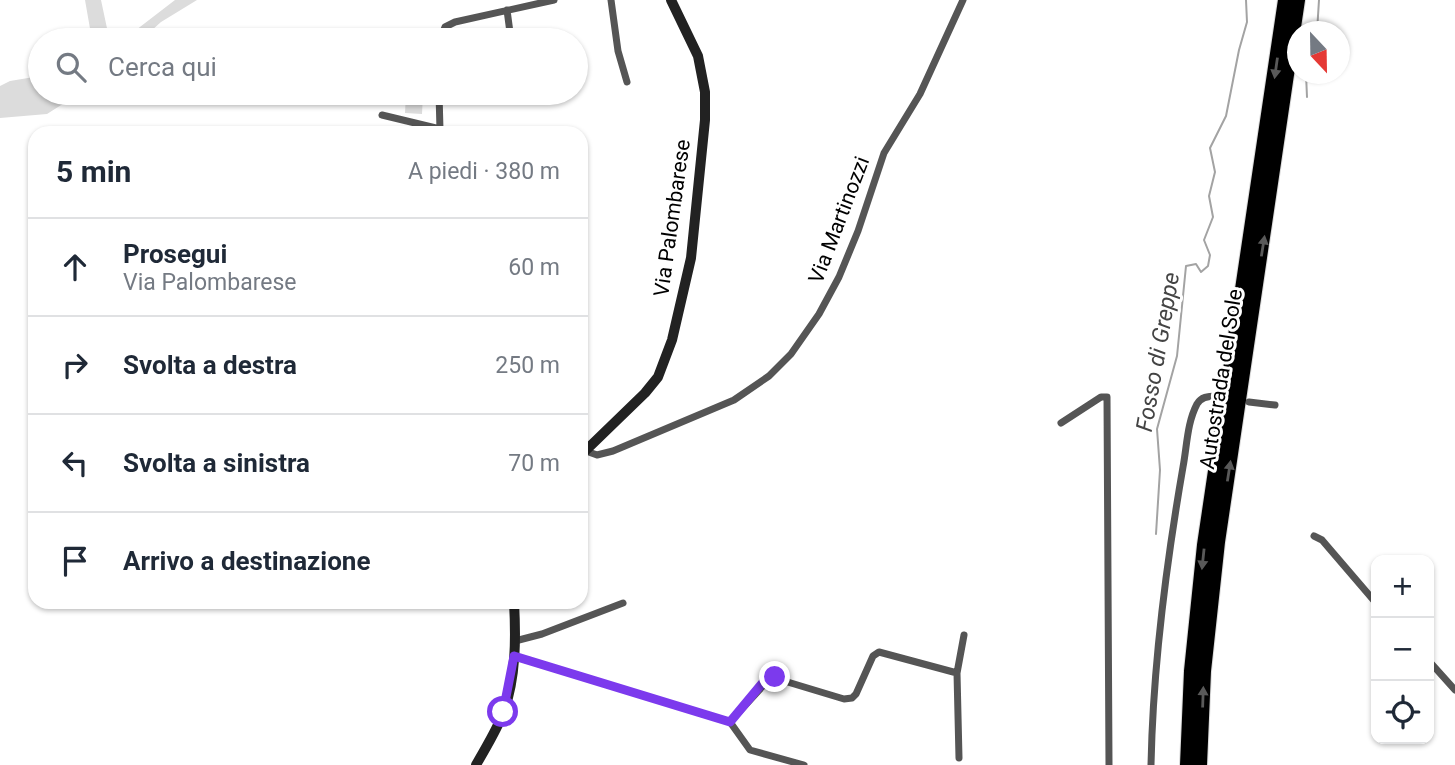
<!DOCTYPE html>
<html lang="it">
<meta charset="utf-8">
<style>
body{margin:0;font-family:Roboto,sans-serif;background:#f2f2f3;color:#1f2937}
.controls{position:absolute;right:21px;bottom:21px;display:grid;overflow:hidden;border-radius:14px;box-shadow:0 2px 5px #0004}
.controls button{width:63px;height:63px;display:grid;place-items:center;padding:0;border:0;border-bottom:2px solid #e0e1e3;background:#fff;color:#1f2937;font:35px sans-serif}
.compass{position:absolute;left:1287px;top:21px;width:63px;height:63px;border-radius:50%;background:#fff;box-shadow:0 2px 5px #0004;rotate:158deg}
.stop{position:absolute;width:21px;height:21px;margin:-16px;border:5px solid #7c3aed;border-radius:50%;background:#fff}
.stop.end{background:#7c3aed;border-color:#fff;box-shadow:0 2px 7px #0008}
.list{margin:0;padding:0;list-style:none}
h2{display:flex;justify-content:space-between;align-items:center;height:91px;margin:0;padding:0 28px;font-size:30px}
h2 small{font-size:23px;font-weight:400;color:#747a83}
.list li{display:grid;grid-template-columns:46px 1fr auto;gap:21px;align-items:center;box-sizing:border-box;height:98px;padding:0 28px;border-top:2px solid #e0e1e3}
.list b{display:block;font-size:26px;white-space:nowrap}
.list p{margin:0;font-size:23px;white-space:nowrap;color:#747a83}
.list em{font-size:23px;font-style:normal;color:#747a83}
.icon{flex:none;width:38px;height:38px;fill:none;stroke:currentColor;stroke-width:2;stroke-linecap:round;stroke-linejoin:round}
.map{position:relative;flex:none;width:1455px;height:765px;overflow:hidden}
.search{position:absolute;background:#fff;box-shadow:0 2px 5px #0004;left:28px;top:28px;width:560px;height:77px;display:flex;align-items:center;gap:18px;box-sizing:border-box;padding:0 24px;border-radius:38px;color:#747a83;font-size:26px}
.panel{position:absolute;background:#fff;box-shadow:0 2px 5px #0004;left:28px;top:126px;width:560px;height:483px;border-radius:21px}
.map>svg:first-child{display:block}
</style>
<div class="map">
<svg width="1455" height="765" viewBox="0 0 1455 765">
<rect width="100%" height="100%" fill="#fff"/>
<path fill="#dcdcdc" d="M85 0H101L108 33 116 40H92Z
M175 0H197L161 22 141 40H123Z
M40 76V93H80L47 114 0 118V86L10 81Z
M406 93H423L422 114 405 113Z"/>
<g fill="none" stroke-linecap="round" stroke-linejoin="round">
<path stroke="#a3a3a3" stroke-width="2" d="M1317 32 1319 0
M1306 74 1307 97
M1156 534 1160 470 1157 429 1177 356 1186 266 1196 264 1201 272 1208 266 1210 255 1204 240 1213 217 1209 196 1215 172 1210 148 1226 116 1239 50 1247 22 1246 0"/>
<g stroke="#dbdbdb" stroke-width="16">
<path id="highway" d="M1187 765 1191 671 1204 545 1285 0
M1200 765 1204 671 1218 542 1298 0"/>
</g>
<path stroke="#555" stroke-width="7" d="M611 0 618 51 627 82
M507 10 511 40
M440 40 445 27 455 22 554 0
M439 93 440 130
M382 115 440 129
M1249 402 1275 405
M1061 423 1101 397H1107L1109 765
M586 451 597 455 613 451 734 400 769 376 791 354 819 314 839 277 858 231 884 153 920 94 963 0
M1314 536 1322 540 1376 603
M515 641 542 634 623 603
M514 656 730 722
M1429 661 1455 690
M957 673 964 635
M804 765 750 750 730 722 771 677 844 699 852 698 856 694 873 656 879 652 957 673 959 758
M1151 765C1153 665 1166 565 1183 467 1187 446 1187 423 1197 404 1201 397 1208 396 1216 396"/>
<path stroke="#222" stroke-width="10" d="M581 455 645 393 658 377 672 340 691 258 705 120V92L698 56 671 0
M476 765C486 747 497 730 504 711 516 677 516 638 514 602"/>
<use href="#highway" stroke="#000" stroke-width="14"/>
</g>
<defs><path id="oneway-solid" d="M-6-.8H1V-3.2L6.5 0L1 3.2V.8H-6Z" transform="scale(1.75)"/></defs>
<g fill="#595959">
<use href="#oneway-solid" transform="translate(1276 68) rotate(98)"/>
<use href="#oneway-solid" transform="translate(1263 246) rotate(-81)"/>
<use href="#oneway-solid" transform="translate(1229 471) rotate(-81)"/>
<use href="#oneway-solid" transform="translate(1203 559) rotate(96)"/>
<use href="#oneway-solid" transform="translate(1203 697) rotate(-88)"/>
</g>
<g fill="none" stroke-linecap="round" stroke-linejoin="round">
<path stroke="#7c3aed" stroke-width="9" d="M503 712 514 656 730 722 765 680 775 677"/>
</g>
<g text-anchor="middle" dominant-baseline="central" stroke-width="6" stroke-linejoin="round" paint-order="stroke">
<g font-size="21" fill="#000" stroke="#fff">
<text transform="translate(672 218) rotate(-82)">Via Palombarese</text>
<text transform="translate(839 220) rotate(-69)">Via Martinozzi</text>
<text transform="translate(1221 379) rotate(-81)">Autostrada del Sole</text>
</g>
<g font-size="23" font-style="italic" fill="#444" stroke="#fff">
<text transform="translate(1158 352) rotate(-80)">Fosso di Greppe</text>
</g>
</g>
</svg>
<div class="controls">
<button>+</button>
<button>−</button>
<button><svg class="icon" aria-label="locate" viewBox="0 0 24 24"><circle cx="12" cy="12" r="6"/><path d="M12 2v4M12 18v4M2 12h4M18 12h4"/></svg></button>
</div>
<svg class="compass" viewBox="-18 -18 36 36"><path d="M0-13l5 13h-10z" fill="#e53935"/><path d="M0 13l5-13h-10z" fill="#747a83"/></svg>
<div class="stop" style="left:503px;top:712px"></div>
<div class="stop end" style="left:775px;top:677px"></div>
<div class="search"><svg class="icon" aria-label="search" viewBox="0 0 24 24"><circle cx="10" cy="10" r="6"/><path d="M15 15l6 6"/></svg>Cerca qui</div>
<section class="panel">
<h2>5 min<small>A piedi · 380 m</small></h2>
<ul class="list">
<li><svg class="icon" aria-label="ahead" viewBox="0 0 24 24"><path d="M12 20V5M6 11l6-6 6 6"/></svg><div><b>Prosegui</b><p>Via Palombarese</p></div><em>60 m</em></li>
<li><svg class="icon" aria-label="right" viewBox="0 0 24 24"><path d="M7 20v-9h11M14 6l5 5-5 5"/></svg><div><b>Svolta a destra</b></div><em>250 m</em></li>
<li><svg class="icon" aria-label="left" viewBox="0 0 24 24"><path d="M17 20v-9H6M10 6l-5 5 5 5"/></svg><div><b>Svolta a sinistra</b></div><em>70 m</em></li>
<li><svg class="icon" aria-label="arrive" viewBox="0 0 24 24"><path d="M6 21V4h12l-3 4 3 4H6"/></svg><div><b>Arrivo a destinazione</b></div></li>
</ul>
</section>
</div>
